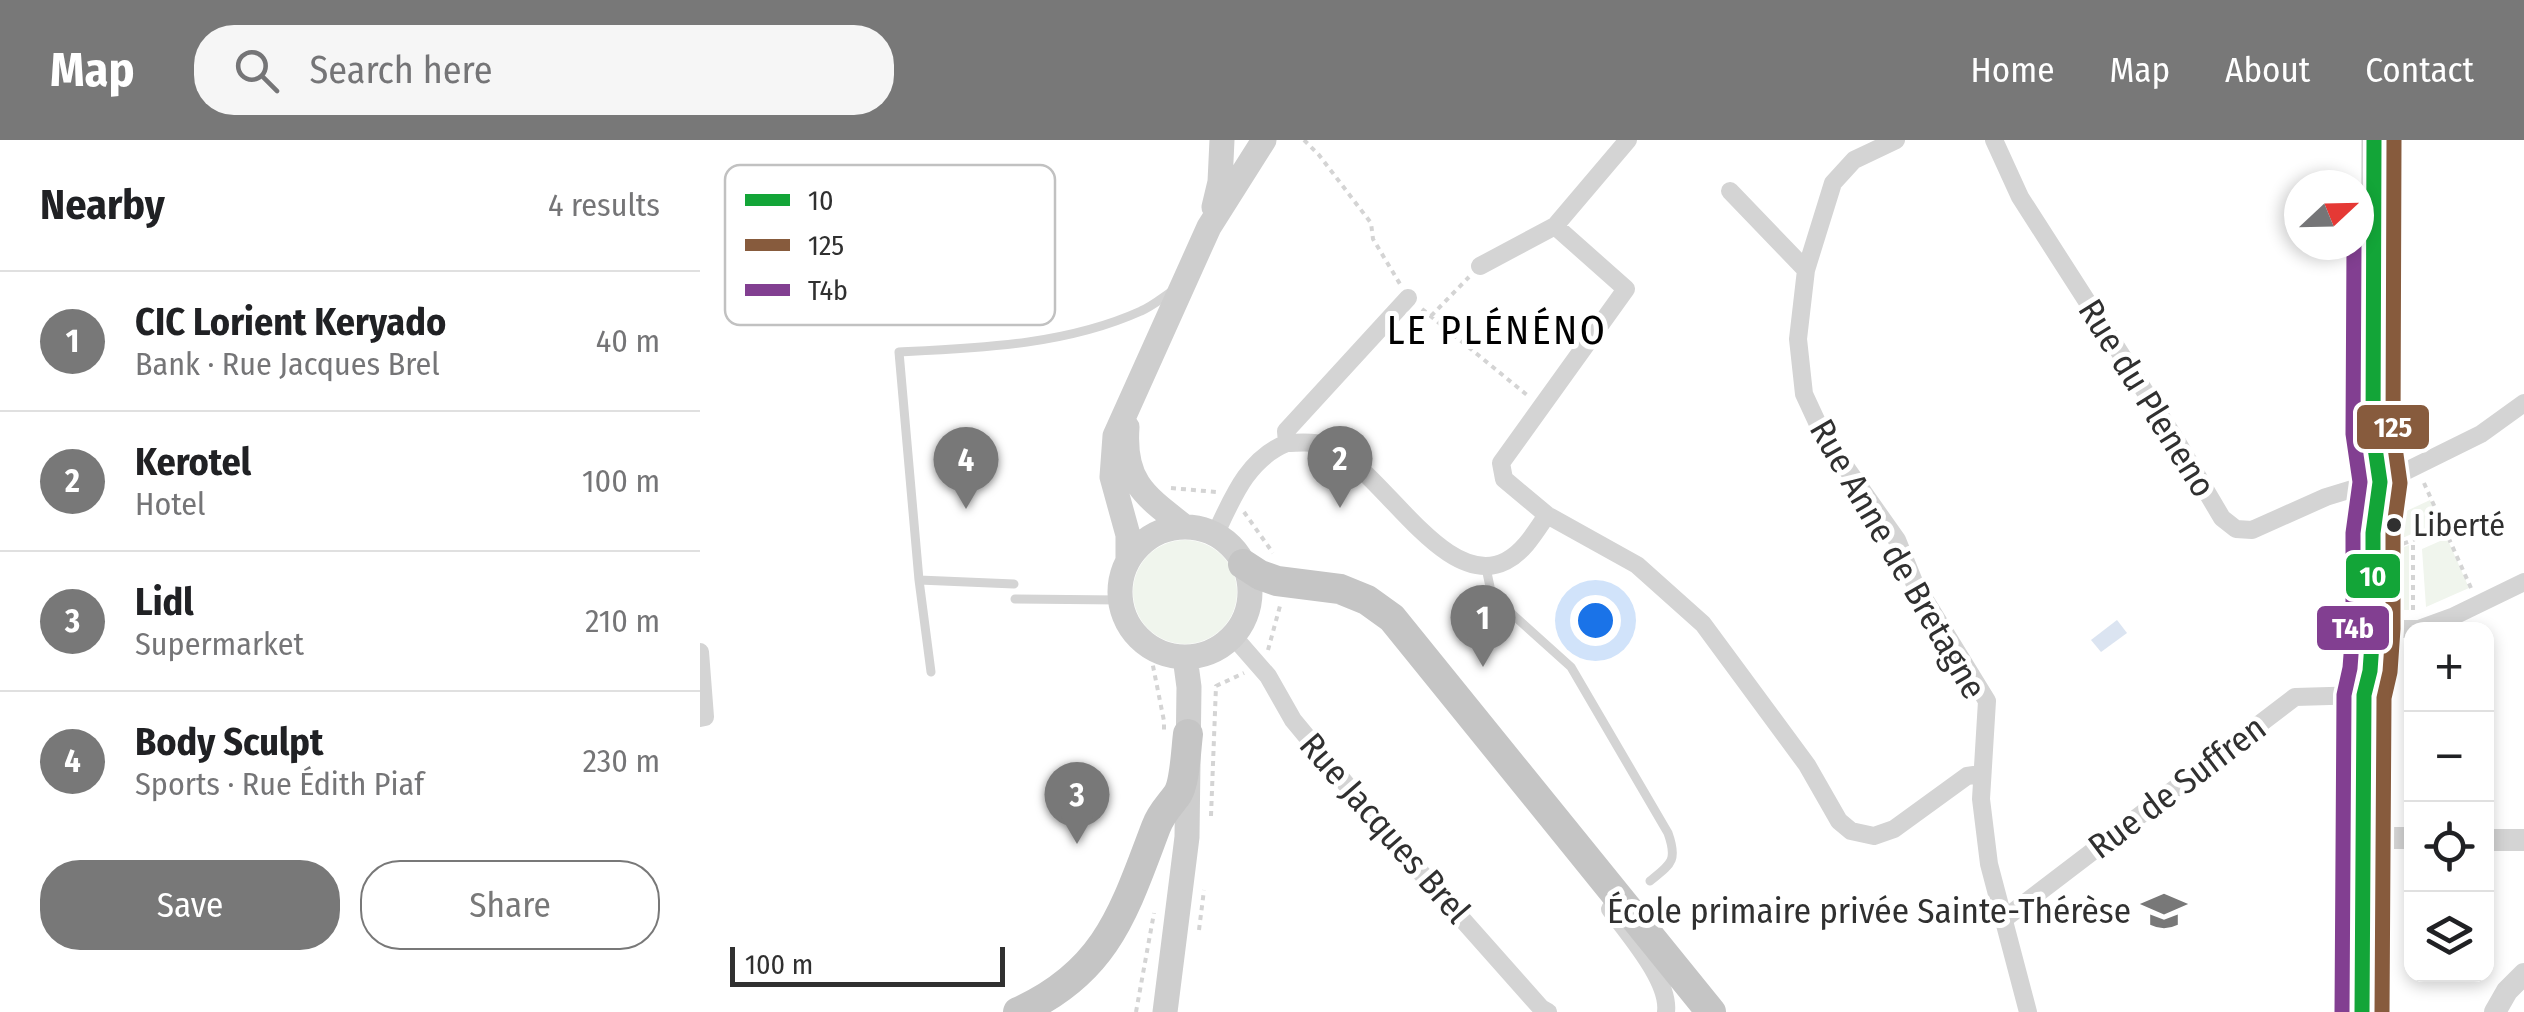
<!DOCTYPE html>
<meta charset="utf-8">
<style>
body{margin:0;font-family:"Fira Sans Condensed",sans-serif;background:#f6f6f6;color:#202124}
.controls{position:absolute;right:30px;bottom:30px;display:grid;overflow:hidden;border-radius:20px;box-shadow:0 5px 15px #0003}
.controls button{width:90px;height:90px;display:grid;place-items:center;padding:0;border:0;border-bottom:2px solid #e0e0e0;background:#fff;color:#202124;font:50px sans-serif}
.compass{position:absolute;left:1584px;top:30px;width:90px;height:90px;border-radius:50%;background:#fff;box-shadow:0 5px 15px #0003;rotate:68deg}
.scale{position:absolute;left:30px;bottom:25px;width:275px;box-sizing:border-box;padding-left:10px;border:5px solid #303030;border-top:0;font-size:28px;line-height:35px;white-space:nowrap;color:#303030;-webkit-text-stroke:8px #fff;paint-order:stroke}
.you{position:absolute;left:895px;top:480px;width:35px;height:35px;margin:-25px;border:8px solid #fff;border-radius:50%;background:#1a73e8;box-shadow:0 0 0 15px #1a73e833}
.badge{display:grid;place-items:center;width:65px;height:65px;border-radius:50%;background:#787878;color:#fff;font-size:32px;font-weight:700}
.pin{position:absolute;translate:-50% -82px;filter:drop-shadow(0 2px 5px #0008)}
.pin::after{content:'';position:absolute;top:52px;width:35px;height:30px;background:inherit;clip-path:polygon(0 0,100% 0,50% 100%)}
.list{margin:0;padding:0;list-style:none}
h2{display:flex;justify-content:space-between;align-items:center;height:130px;margin:0;padding:0 40px;font-size:42px}
h2 small{font-size:32px;font-weight:400;color:#757577}
.list li{display:grid;grid-template-columns:65px 1fr auto;gap:30px;align-items:center;box-sizing:border-box;height:140px;padding:0 40px;border-top:2px solid #e0e0e0}
.list b{display:block;font-size:38px;white-space:nowrap}
.list p{margin:0;font-size:32px;white-space:nowrap;color:#757577}
.list em{font-size:32px;font-style:normal;color:#757577}
.actions{display:flex;gap:20px;padding:30px 40px}
.actions a{flex:1;padding:22px 0;border:2px solid #787878;border-radius:40px;text-align:center;font-size:35px;color:#787878}
.actions .main{background:#787878;color:#fff}
.icon{flex:none;width:55px;height:55px;fill:none;stroke:currentColor;stroke-width:2;stroke-linecap:round;stroke-linejoin:round}
.map{position:relative;flex:none;width:1824px;height:872px;overflow:hidden}
header{display:flex;align-items:center;gap:60px;box-sizing:border-box;height:140px;padding:0 50px;background:#787878;color:#fff}
header strong{font-size:48px}
nav{display:flex;gap:55px;margin-inline-start:auto;font-size:35px}
.search{width:700px;height:90px;background:#f6f6f6;display:flex;align-items:center;gap:25px;box-sizing:border-box;padding:0 35px;border-radius:40px;color:#757577;font-size:38px}
main{display:flex}
aside{flex:1;background:#fff}
.map>svg:first-child{display:block}
</style>
<header>
<strong>Map</strong>
<div class="search"><svg class="icon" aria-label="search" viewBox="0 0 24 24"><circle cx="10" cy="10" r="6"/><path d="M15 15l6 6"/></svg>Search here</div>
<nav><a>Home</a><a>Map</a><a>About</a><a>Contact</a></nav>
</header>
<main>
<aside>
<h2>Nearby<small>4 results</small></h2>
<ul class="list">
<li><span class="badge">1</span><div><b>CIC Lorient Keryado</b><p>Bank · Rue Jacques Brel</p></div><em>40 m</em></li>
<li><span class="badge">2</span><div><b>Kerotel</b><p>Hotel</p></div><em>100 m</em></li>
<li><span class="badge">3</span><div><b>Lidl</b><p>Supermarket</p></div><em>210 m</em></li>
<li><span class="badge">4</span><div><b>Body Sculpt</b><p>Sports · Rue Édith Piaf</p></div><em>230 m</em></li>
</ul>
<div class="actions"><a class="main">Save</a><a>Share</a></div>
</aside>
<div class="map">
<svg width="1824" height="872" viewBox="0 0 1824 872">
<rect width="100%" height="100%" fill="#fff"/>
<path fill="#f0f5ed" d="M1730 360 1740 382 1700 399 1698 375Z
M1747 398 1769 448 1726 467 1722 409Z
M433 452a52 52 0 1 1 104 0a52 52 0 1 1-104 0Z
M1709 405V470H1698L1699 409Z"/>
<path fill="#dbe4f1" d="M1417 480 1427 493 1401 512 1391 500Z"/>
<g fill="none" stroke-linecap="round" stroke-linejoin="round">
<path stroke="#d4d4d4" stroke-width="4" stroke-dasharray="5 5" stroke-linecap="butt" d="M604 0 619 15 671 83 673 99 700 144
M722 169 827 255
M731 176 769 137
M1724 343 1771 448
M471 348 516 352
M544 372 573 413
M1694 407 1713 400
M1713 470V400L1766 376
M1692 473V353
M449 506 464 581V590
M568 510 580 466
M511 676 516 546 544 533
M499 790 504 750
M436 872 454 773"/>
<path stroke="#d4d4d4" stroke-width="9" d="M786 428 792 456 871 527 968 693C978 721 971 724 950 741
M219 440 314 444
M315 459 420 460
M231 532 219 440 199 212C280 208 366 205 441 171 453 166 463 157 474 150"/>
<path stroke="#d4d4d4" stroke-width="18" d="M1196 0 1154 20 1133 43 1106 130 1098 199 1104 254 1123 295 1197 400 1214 442 1287 561 1281 659 1289 724 1328 872
M1294 0 1320 57 1476 300 1522 378 1536 389 1552 390 1626 357 1698 335 1781 294 1824 263
M1030 51 1106 130
M855 86 926 149 801 323 804 339 847 375 937 425 1003 484 1107 625 1139 681 1151 691 1174 696 1194 689 1267 636 1281 634
M780 126 855 86 928 0
M587 303C598 303 614 301 625 305 680 324 743 453 806 421 824 412 836 391 847 375
M515 395C532 359 547 319 587 303L586 291 708 158
M1673 489H1719L1752 477 1824 442
M533 496 568 536 593 580 699 708 841 868 848 872
M0 512 5 577 0 578
M910 769C928 794 970 841 966 872
M1304 779 1595 557 1664 555"/>
<path stroke="#d4d4d4" stroke-width="22" d="M1663 698H1712
M1786 700H1824
M1795 872 1807 851 1824 834"/>
<path stroke="#cecece" stroke-width="25" d="M514 67 520 42 522 0
M427 287C423 342 445 356 485 387
M420 452a65 65 0 1 1 130 0a65 65 0 1 1-130 0Z
M428 420V395L412 337 415 296 509 87 564 0
M465 872 487 697 489 547 485 517
M1662 872 1664 555 1660 381 1668 346 1673 294 1674 0"/>
<path stroke="#c5c5c5" stroke-width="30" d="M543 424 560 435 577 441 640 449 667 460 692 478 1011 872
M318 872C407 832 424 771 456 687 461 673 469 666 477 655 485 644 486 609 488 594"/>
<g stroke="#fff" stroke-width="22">
<path id="bus-1" d="M1662 872 1664 555 1670 531 1673 489V393L1680 342 1673 294 1674 0"/>
</g>
<g stroke="#fff" stroke-width="22">
<path id="bus-2" d="M1682 872 1684 558 1690 532 1693 489V394L1700 343 1693 293 1694 0"/>
</g>
<g stroke="#fff" stroke-width="22">
<path id="bus-3" d="M1642 872 1644 555 1650 528 1653 488V393L1660 342 1653 294 1654 105"/>
</g>
<use href="#bus-1" stroke="#13a538" stroke-width="15"/>
<use href="#bus-2" stroke="#875b3d" stroke-width="15"/>
<use href="#bus-3" stroke="#823f91" stroke-width="15"/>
</g>
<defs>
<g id="school-bare" transform="scale(3.45)"><path d="M0-5L7-2L0 1L-7-2ZM-4 1L0 2.5L4 1V4Q0 6-4 4Z" fill="#787878" stroke="#fff" stroke-width="2.5" paint-order="stroke"/></g>
</defs>
<g fill-rule="evenodd">
<use href="#school-bare" x="1464" y="771"/>
</g>
<circle fill="#303030" stroke="#fff" stroke-width="4" cx="1694" cy="385" r="9"/>
<g text-anchor="middle" dominant-baseline="central" stroke-width="10" stroke-linejoin="round" paint-order="stroke">
<g font-size="32" fill="#303030" stroke="#fff" text-anchor="start">
<text x="1713" y="385">Liberté</text>
</g>
<g font-size="35" fill="#303030" stroke="#fff">
<text transform="translate(1447 258) rotate(58)">Rue du Pleneno</text>
<text transform="translate(1198 419) rotate(60)">Rue Anne de Bretagne</text>
<text transform="translate(1477 647) rotate(-37)">Rue de Suffren</text>
<text transform="translate(685 688) rotate(49)">Rue Jacques Brel</text>
</g>
<g font-size="35" fill="#303030" stroke="#fff" text-anchor="end">
<text x="1431" y="771">École primaire privée Sainte-Thérèse</text>
</g>
<g font-size="40" letter-spacing="2.5" fill="#000" stroke="#fff">
<text x="797" y="191">LE PLÉNÉNO</text>
</g>
</g>
<rect x="25" y="25" width="330" height="160" rx="15" fill="#fff" stroke="#c1c1c1" stroke-width="2.5"/>
<rect x="45" y="54" width="45" height="12" fill="#13a538"/>
<rect x="45" y="99" width="45" height="12" fill="#875b3d"/>
<rect x="45" y="144" width="45" height="12" fill="#823f91"/>
<g font-size="28" fill="#303030">
<text x="108" y="70">10</text>
<text x="108" y="115">125</text>
<text x="108" y="160">T4b</text>
</g>
<g stroke="#fff" stroke-width="4">
<rect x="1655" y="263" width="76" height="48" rx="10" fill="#875b3d"/>
<rect x="1644" y="412" width="58" height="48" rx="10" fill="#13a538"/>
<rect x="1615" y="464" width="76" height="48" rx="10" fill="#823f91"/>
</g>
<g font-size="28" text-anchor="middle" font-weight="bold" fill="#fff">
<text x="1693" y="297">125</text>
<text x="1673" y="446">10</text>
<text x="1653" y="498">T4b</text>
</g>
</svg>
<div class="controls">
<button>+</button>
<button>−</button>
<button><svg class="icon" aria-label="locate" viewBox="0 0 24 24"><circle cx="12" cy="12" r="6"/><path d="M12 2v4M12 18v4M2 12h4M18 12h4"/></svg></button>
<button><svg class="icon" aria-label="layers" viewBox="0 0 24 24"><path d="M12 4l9 5-9 5-9-5zM3 14l9 5 9-5"/></svg></button>
</div>
<svg class="compass" viewBox="-18 -18 36 36"><path d="M0-13l5 13h-10z" fill="#e53935"/><path d="M0 13l5-13h-10z" fill="#757577"/></svg>
<div class="scale">100 m</div>
<div class="you"></div>
<div class="pin badge" style="left:783px;top:527px">1</div>
<div class="pin badge" style="left:640px;top:368px">2</div>
<div class="pin badge" style="left:377px;top:704px">3</div>
<div class="pin badge" style="left:266px;top:369px">4</div>
</div>
</main>
